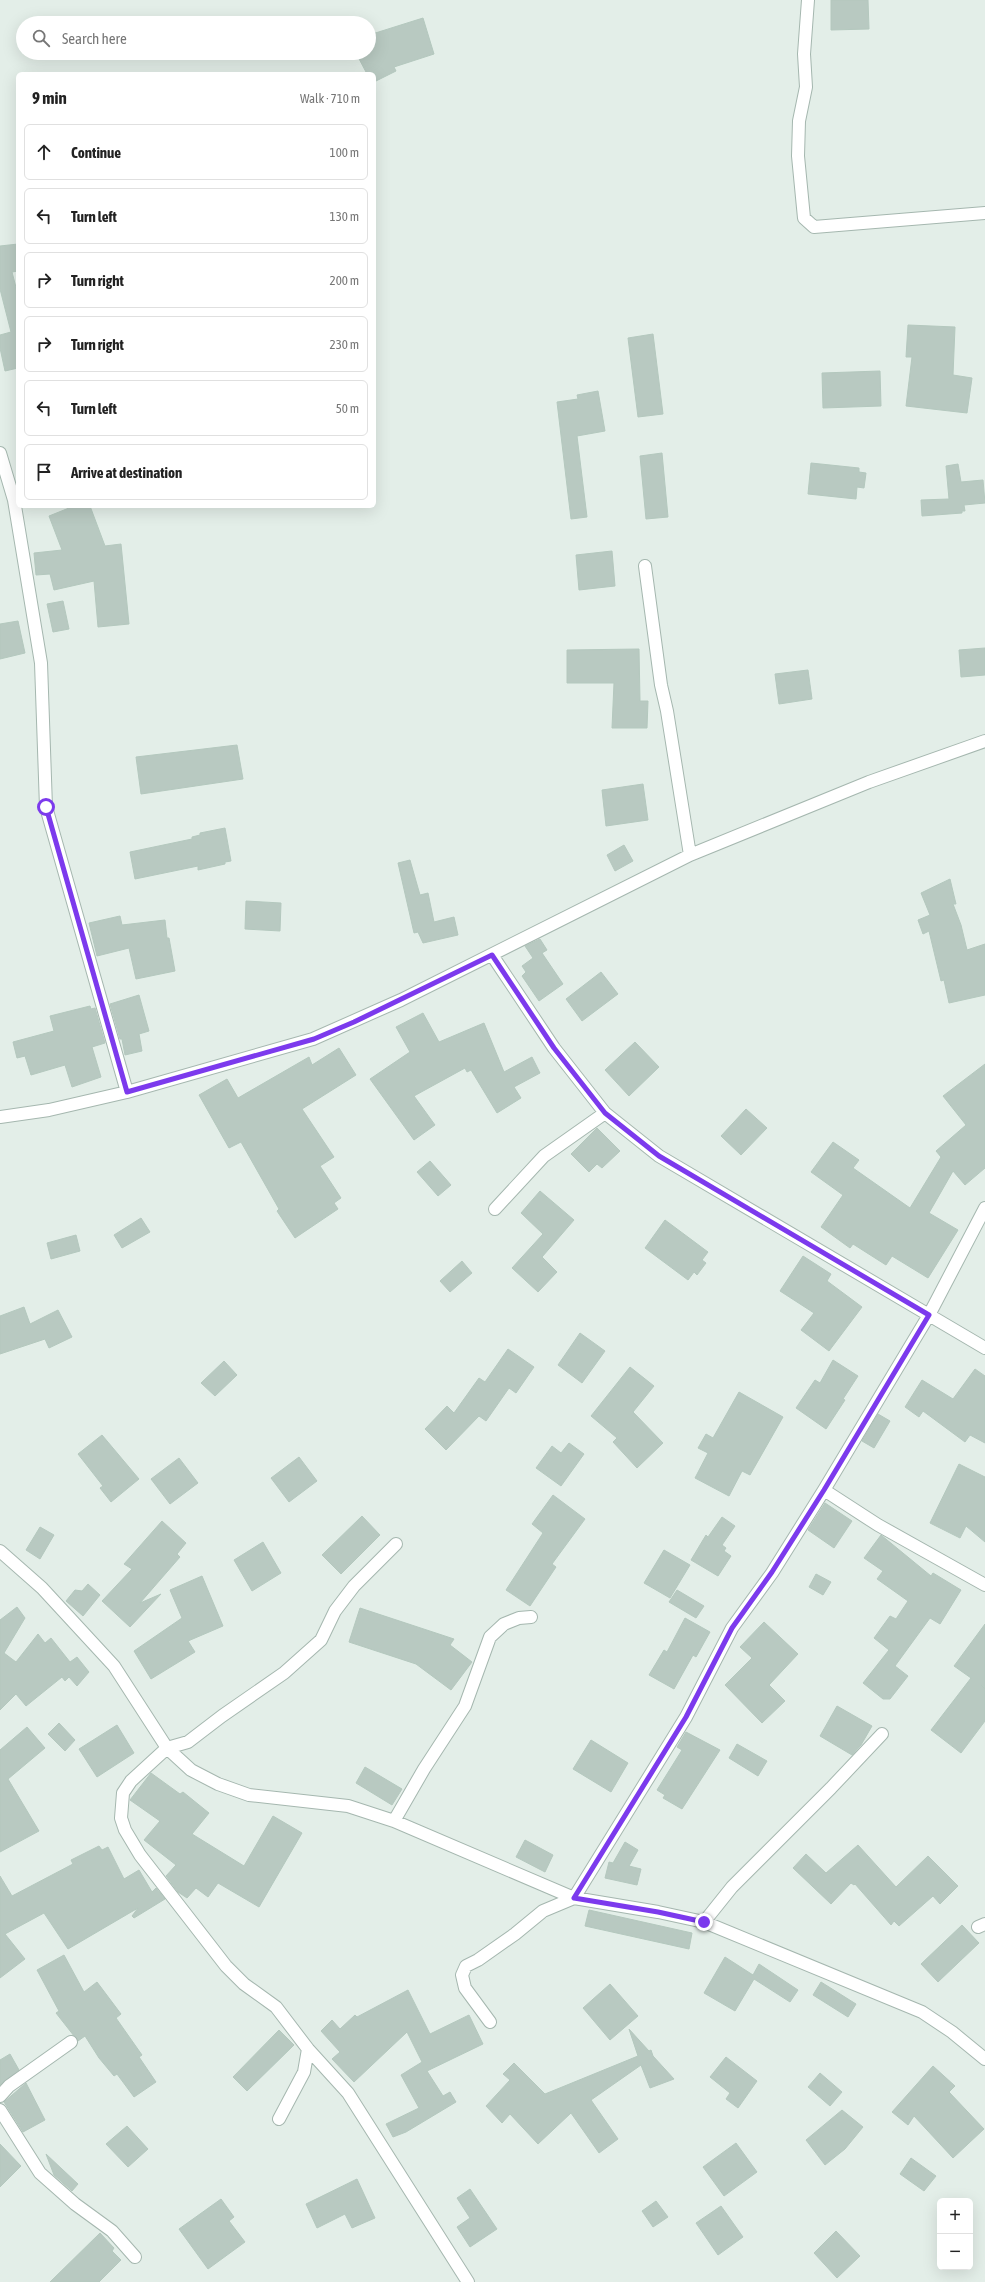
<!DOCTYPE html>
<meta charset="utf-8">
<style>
body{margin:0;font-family:"Asap Condensed",sans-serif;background:#f2f2f2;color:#222}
.controls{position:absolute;right:12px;bottom:12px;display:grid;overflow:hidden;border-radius:6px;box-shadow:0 4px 16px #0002}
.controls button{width:36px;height:36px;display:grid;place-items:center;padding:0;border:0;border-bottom:1px solid #e0e0e0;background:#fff;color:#222;font:20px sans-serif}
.stop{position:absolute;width:12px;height:12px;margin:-9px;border:3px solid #7c3aed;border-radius:50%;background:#fff}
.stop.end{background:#7c3aed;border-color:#fff;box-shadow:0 1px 4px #0008}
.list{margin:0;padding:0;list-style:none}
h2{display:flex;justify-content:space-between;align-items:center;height:52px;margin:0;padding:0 16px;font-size:17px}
h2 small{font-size:13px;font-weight:400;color:#767676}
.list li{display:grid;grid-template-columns:26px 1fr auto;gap:12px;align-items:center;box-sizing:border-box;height:56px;margin:0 8px 8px;padding:0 8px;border:1px solid #e0e0e0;border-radius:6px}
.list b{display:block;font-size:15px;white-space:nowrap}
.list em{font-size:13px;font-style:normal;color:#767676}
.icon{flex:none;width:22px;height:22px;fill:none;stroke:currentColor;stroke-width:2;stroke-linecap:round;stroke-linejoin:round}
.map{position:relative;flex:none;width:985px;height:2282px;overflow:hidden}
.search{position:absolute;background:#fff;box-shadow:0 4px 16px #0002;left:16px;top:16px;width:360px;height:44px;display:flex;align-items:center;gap:10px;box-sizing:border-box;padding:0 14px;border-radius:22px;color:#767676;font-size:15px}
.panel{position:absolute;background:#fff;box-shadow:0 4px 16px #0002;left:16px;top:72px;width:360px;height:436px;border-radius:6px}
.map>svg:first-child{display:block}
</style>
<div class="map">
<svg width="985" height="2282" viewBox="0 0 985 2282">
<rect width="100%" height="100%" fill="#e3eee8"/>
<path fill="#b8c9c1" stroke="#b4c8be" d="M831 0H868L869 29 831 30Z
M423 18 434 54 394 67 396 71 374 82V74H367L356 53H369V35Z
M18 244V271L12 272 18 295V368L5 371 0 348V335L11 332 0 289V246Z
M908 325 955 327 953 375 972 378 967 413 906 406 912 357H906Z
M653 334 663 414 638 417 628 338Z
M880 371 881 406 823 408 822 373Z
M598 391 605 431 577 436 587 517 571 519 557 402 578 399 577 395Z
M662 453 668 517 646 519 640 456Z
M811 463 859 468V472L866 473 864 488 857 487 856 499 808 494Z
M958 464 961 482 983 480 985 503 964 505 965 511H962V513L922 516 921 500 949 499 946 466Z
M74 506H90L105 546 121 544 129 624 98 627 94 581 54 590 50 574 36 575 34 553 62 550 49 516Z
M612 551 615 586 579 590 576 555Z
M63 601 69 629 53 632 47 604Z
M18 621 25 653 0 659V624Z
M985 648V675L961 677 959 650Z
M639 649 640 701H648L647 728H612L614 683H567V650Z
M808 670 812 699 779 704 775 674Z
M237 745 243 779 141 794 136 757Z
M643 784 648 820 606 826 602 790Z
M225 828 231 861 225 862V864L198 870V866L135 879 130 852 192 839V837L200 835V833Z
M624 845 633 861 615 871 607 855Z
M410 860 420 895 428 893 434 922 454 917 458 935 423 943 418 932 414 933 398 863Z
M950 879 956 904H953L961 925 967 950 985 944V995L949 1003 944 980 941 981 929 931 923 934 918 920 930 915 921 893Z
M246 901 281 903 280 931 245 929Z
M120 916 122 925 165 920 167 938H169L175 971 136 979 129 948 97 956 89 923Z
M540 939 547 950 542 953 563 984 539 1001 522 976 526 972 522 966 533 958 525 946Z
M601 972 618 994 582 1021 566 999Z
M139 995 149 1031 139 1034 142 1051 125 1055 122 1039H120L110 1004Z
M90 1006 91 1009 95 1008 105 1043 92 1047 101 1077 72 1087 65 1065 31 1075 25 1056 17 1058 13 1042 54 1031 50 1016Z
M423 1013 439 1042 484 1023 504 1072 532 1057 540 1073 514 1087 521 1098 497 1113 471 1070 467 1072 465 1068 414 1096 435 1125 414 1140 370 1079 410 1052 396 1027Z
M635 1042 659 1067 629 1096 605 1070Z
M339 1048 356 1075 302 1109 334 1157 320 1166 341 1198 334 1203 338 1209 295 1238 277 1211 279 1209 241 1142 229 1148 199 1095 227 1079 238 1098 309 1057 312 1065Z
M985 1064V1168L965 1185 953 1171 929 1213 958 1230 928 1278 892 1256 886 1265 853 1244 850 1248 821 1227 843 1195 811 1172 833 1142 859 1160 853 1168 910 1208 941 1157 936 1151 966 1125 943 1096Z
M746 1109 767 1128 741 1155 721 1136Z
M597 1128 620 1151 602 1168 597 1164 589 1172 571 1154Z
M430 1161 451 1185 438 1196 417 1172Z
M540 1191 574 1220 542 1257 557 1272 538 1292 512 1268 543 1234 521 1213Z
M141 1218 150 1232 122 1248 114 1235Z
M665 1220 708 1252 702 1260 706 1263 697 1275 694 1272 688 1280 645 1248Z
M76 1235 80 1251 51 1259 47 1243Z
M803 1256 831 1274 827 1281 862 1307 829 1351 801 1330 814 1313 780 1291Z
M462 1261 472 1273 450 1292 440 1281Z
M24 1307 30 1324 58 1310 72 1337 49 1348 45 1339 0 1354V1316Z
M580 1333 605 1351 582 1383 558 1365Z
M508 1349 534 1367 516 1393 509 1388 486 1421 479 1416 446 1450 425 1429 447 1406 454 1413 479 1378 485 1382Z
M833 1360 858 1376 843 1399 845 1400 826 1429 796 1408 815 1380 820 1383Z
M224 1361 237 1375 215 1396 201 1383Z
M630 1367 654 1386 633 1412 663 1443 637 1468 613 1442 617 1438 591 1416Z
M975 1369 985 1376V1443L970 1435 965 1442 923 1411 919 1417 905 1407 922 1380 953 1399Z
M739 1392 783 1417 750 1475 742 1471 729 1496 695 1478 708 1453 698 1448 706 1434 713 1438Z
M878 1414 890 1421 874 1448 862 1441Z
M102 1435 139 1479 111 1502 100 1488 103 1486 78 1454Z
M569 1443 584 1454 561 1486 536 1468 552 1446 561 1453Z
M299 1457 317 1481 289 1502 271 1478Z
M179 1458 198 1483 170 1504 151 1479Z
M959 1464 985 1477V1542L966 1526 960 1538 930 1523Z
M553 1495 585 1519 552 1564 556 1567 530 1606 506 1590 543 1533 532 1524Z
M825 1503 852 1521 834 1548 808 1530Z
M362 1516 380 1535 341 1574 322 1555Z
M722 1517 735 1526 722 1545 726 1548 724 1551 731 1556 718 1576 691 1560 706 1535 708 1537Z
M162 1521 186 1543 177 1554 180 1557 140 1603 161 1594 130 1627 102 1601 132 1569 124 1564Z
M40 1527 54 1535 40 1559 26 1550Z
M881 1535 931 1576 933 1573 961 1590 940 1624 930 1618 895 1666 908 1676 890 1699H883L863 1683 889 1650 874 1638 890 1616 896 1619 908 1601 877 1579 883 1571 864 1558Z
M263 1542 281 1573 252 1591 234 1560Z
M664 1550 690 1565 670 1598 644 1583Z
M816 1574 831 1582 823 1595 809 1587Z
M202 1576 223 1626 188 1641 195 1652 151 1679 134 1651 182 1618 170 1590Z
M88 1584 100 1595 83 1616 66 1601 75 1590 82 1591Z
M677 1590 704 1606 696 1618 669 1602Z
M17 1607 25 1618 4 1653 16 1662 38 1634 45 1643 51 1638 70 1662 77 1657 89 1672 77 1686 69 1677 65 1681 62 1677 26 1706 16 1694 0 1710V1620Z
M360 1608 454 1639 450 1645 472 1662 451 1690 416 1664 349 1642Z
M685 1618 710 1632 696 1657 693 1655 674 1689 649 1675 664 1650 667 1652Z
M764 1622 798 1654 769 1685 785 1701 762 1723 725 1685 752 1658 740 1647Z
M985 1624V1688L981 1685 985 1689V1721L961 1753 931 1730 971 1678 954 1666Z
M837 1706 872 1726 861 1745 852 1755 820 1736Z
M59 1723 75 1740 65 1751 48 1734Z
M117 1725 134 1753 97 1777 79 1749Z
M27 1727 45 1748 8 1779 39 1831 0 1852V1750Z
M686 1732 720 1750 682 1809 663 1798 665 1795 657 1790 682 1750 677 1747Z
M591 1740 628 1763 611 1792 573 1769Z
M737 1744 767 1761 758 1776 729 1758Z
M365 1767 402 1789 392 1805 356 1783Z
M151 1773 180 1794 183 1792 209 1813 192 1834 244 1866 273 1816 302 1833 259 1907 218 1883 208 1897 196 1888 187 1898 178 1892 166 1876 176 1865 144 1840 160 1821 130 1800Z
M525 1840 553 1855 545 1872 516 1857Z
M625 1842 638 1850 629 1866 641 1869 637 1885 605 1878 609 1862 613 1863Z
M858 1845 896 1887 928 1856 958 1886 940 1904 933 1896 899 1926 894 1921 891 1925 855 1884 854 1885 851 1883 831 1904 793 1868 806 1854 826 1873Z
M99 1846 102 1850 108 1847 124 1879 139 1870 152 1892 156 1888 165 1899 134 1918 132 1916 138 1908 68 1949 44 1913 5 1934 25 1959 0 1978V1876L12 1896 73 1864 71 1860Z
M589 1910 692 1933 689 1949 585 1926Z
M962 1925 979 1943 938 1982 921 1964Z
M64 1955 84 1992 97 1982 121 2014 116 2018 142 2055 139 2057 156 2082 134 2097 117 2074 114 2076 99 2058 85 2036 78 2041 56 2013 59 2011 37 1970Z
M725 1957 753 1975 759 1964 798 1990 790 2002 754 1979 735 2011 704 1993Z
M821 1982 856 2004 848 2017 813 1995Z
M610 1984 638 2016 610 2040 583 2008Z
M408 1990 430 2034 469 2015 483 2044 427 2071 443 2096 450 2092 456 2102 406 2132 393 2137 386 2124 419 2108 401 2075 422 2062 407 2032 354 2082 332 2059 340 2052 321 2031 332 2020 340 2029 355 2015 357 2017Z
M629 2029 649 2051 651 2050 653 2056 674 2079 650 2088 641 2065 591 2100 618 2139 599 2153 571 2113 538 2144 510 2114 502 2123 486 2106 510 2080 503 2074 514 2063 545 2094 638 2056Z
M279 2030 294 2045 247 2091 233 2077Z
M10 2054 19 2070 0 2085V2060Z
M726 2057 757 2081 738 2108 726 2099 730 2093 710 2077Z
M933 2066 955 2086 949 2092 984 2129 953 2158 914 2116 908 2125 892 2112Z
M820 2073 842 2092 830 2106 808 2087Z
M26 2083 45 2120 23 2132 4 2102Z
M842 2110 863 2127 845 2149 825 2165 806 2140Z
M127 2126 148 2149 128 2167 106 2144Z
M736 2143 757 2172 724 2196 703 2167Z
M0 2144 21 2166 0 2187Z
M46 2154 78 2184 72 2191 54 2175Z
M911 2158 936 2176 924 2191 900 2174Z
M357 2179 375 2218 352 2228 345 2214 317 2228 306 2204Z
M470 2189 497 2229 470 2247 457 2227 470 2218 457 2198Z
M221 2199 234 2217 229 2221 245 2242 208 2269 179 2229Z
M656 2201 668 2217 653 2227 642 2211Z
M721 2206 743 2237 718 2255 696 2223Z
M836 2231 860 2256 837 2278 814 2253Z
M100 2233 114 2248 112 2251 121 2260 99 2282H50Z"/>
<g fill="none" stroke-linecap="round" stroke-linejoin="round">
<g stroke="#a5b7af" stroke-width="14">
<path id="minor" d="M808 0 804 54 806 87 799 121 798 156 804 218 814 227 985 213
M0 453 14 500 41 663 46 807 127 1092
M645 566 661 685 667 711 690 855
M492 955 554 1048 605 1113 659 1156 985 1348
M0 1117 49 1110 127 1092 313 1039 401 1000 690 855 869 782 985 741
M495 1209 544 1156 605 1113
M824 1490 878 1525 985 1585
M0 1551 42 1588 114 1666 167 1748 191 1770 218 1784 249 1795 348 1806 394 1821 574 1898 658 1912 704 1922 922 2012 952 2032 985 2059
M394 1821 424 1769 465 1706 490 1637 504 1624 519 1618 531 1617
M704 1922 732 1887 831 1788 882 1734
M978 1927 985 1924
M490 2022 465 1988 462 1975 466 1966 478 1960 515 1934 543 1911 574 1898 686 1717 732 1628 772 1573 824 1490 929 1315 985 1208
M308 2049 348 2093 468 2282
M0 2096 9 2086 71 2042
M0 2110 40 2173 75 2204 112 2231 135 2257
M279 2119 304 2072 308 2049 276 2007 244 1984 226 1966 140 1855 125 1830 121 1818 123 1793 131 1781 167 1748 188 1742 222 1716 284 1673 321 1640 335 1611 354 1586 396 1544"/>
</g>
<use href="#minor" stroke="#fff" stroke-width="12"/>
</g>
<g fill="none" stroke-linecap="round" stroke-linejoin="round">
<path stroke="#7c3aed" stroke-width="5" d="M46 807 127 1092 314 1039 354 1022 492 955 554 1048 605 1113 659 1156 929 1315 824 1490 772 1572 732 1628 686 1717 574 1898 658 1912 704 1922"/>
</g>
</svg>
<div class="controls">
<button>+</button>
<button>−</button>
</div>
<div class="stop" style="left:46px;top:807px"></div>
<div class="stop end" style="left:704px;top:1922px"></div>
<div class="search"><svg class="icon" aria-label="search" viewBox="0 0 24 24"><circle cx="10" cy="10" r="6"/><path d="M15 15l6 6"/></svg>Search here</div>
<section class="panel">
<h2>9 min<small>Walk · 710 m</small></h2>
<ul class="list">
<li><svg class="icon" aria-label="ahead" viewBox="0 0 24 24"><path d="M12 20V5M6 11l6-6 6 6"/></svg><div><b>Continue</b></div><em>100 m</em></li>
<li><svg class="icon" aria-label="left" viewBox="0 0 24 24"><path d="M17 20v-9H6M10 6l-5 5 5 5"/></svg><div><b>Turn left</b></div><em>130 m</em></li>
<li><svg class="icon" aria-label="right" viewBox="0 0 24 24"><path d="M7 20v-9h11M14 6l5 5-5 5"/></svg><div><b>Turn right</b></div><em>200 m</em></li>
<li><svg class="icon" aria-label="right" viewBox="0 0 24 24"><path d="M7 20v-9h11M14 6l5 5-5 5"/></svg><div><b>Turn right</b></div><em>230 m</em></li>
<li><svg class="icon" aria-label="left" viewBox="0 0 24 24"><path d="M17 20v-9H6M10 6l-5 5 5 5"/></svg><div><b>Turn left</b></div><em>50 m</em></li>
<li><svg class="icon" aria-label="arrive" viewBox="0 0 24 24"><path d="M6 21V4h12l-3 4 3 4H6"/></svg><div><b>Arrive at destination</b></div></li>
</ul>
</section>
</div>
